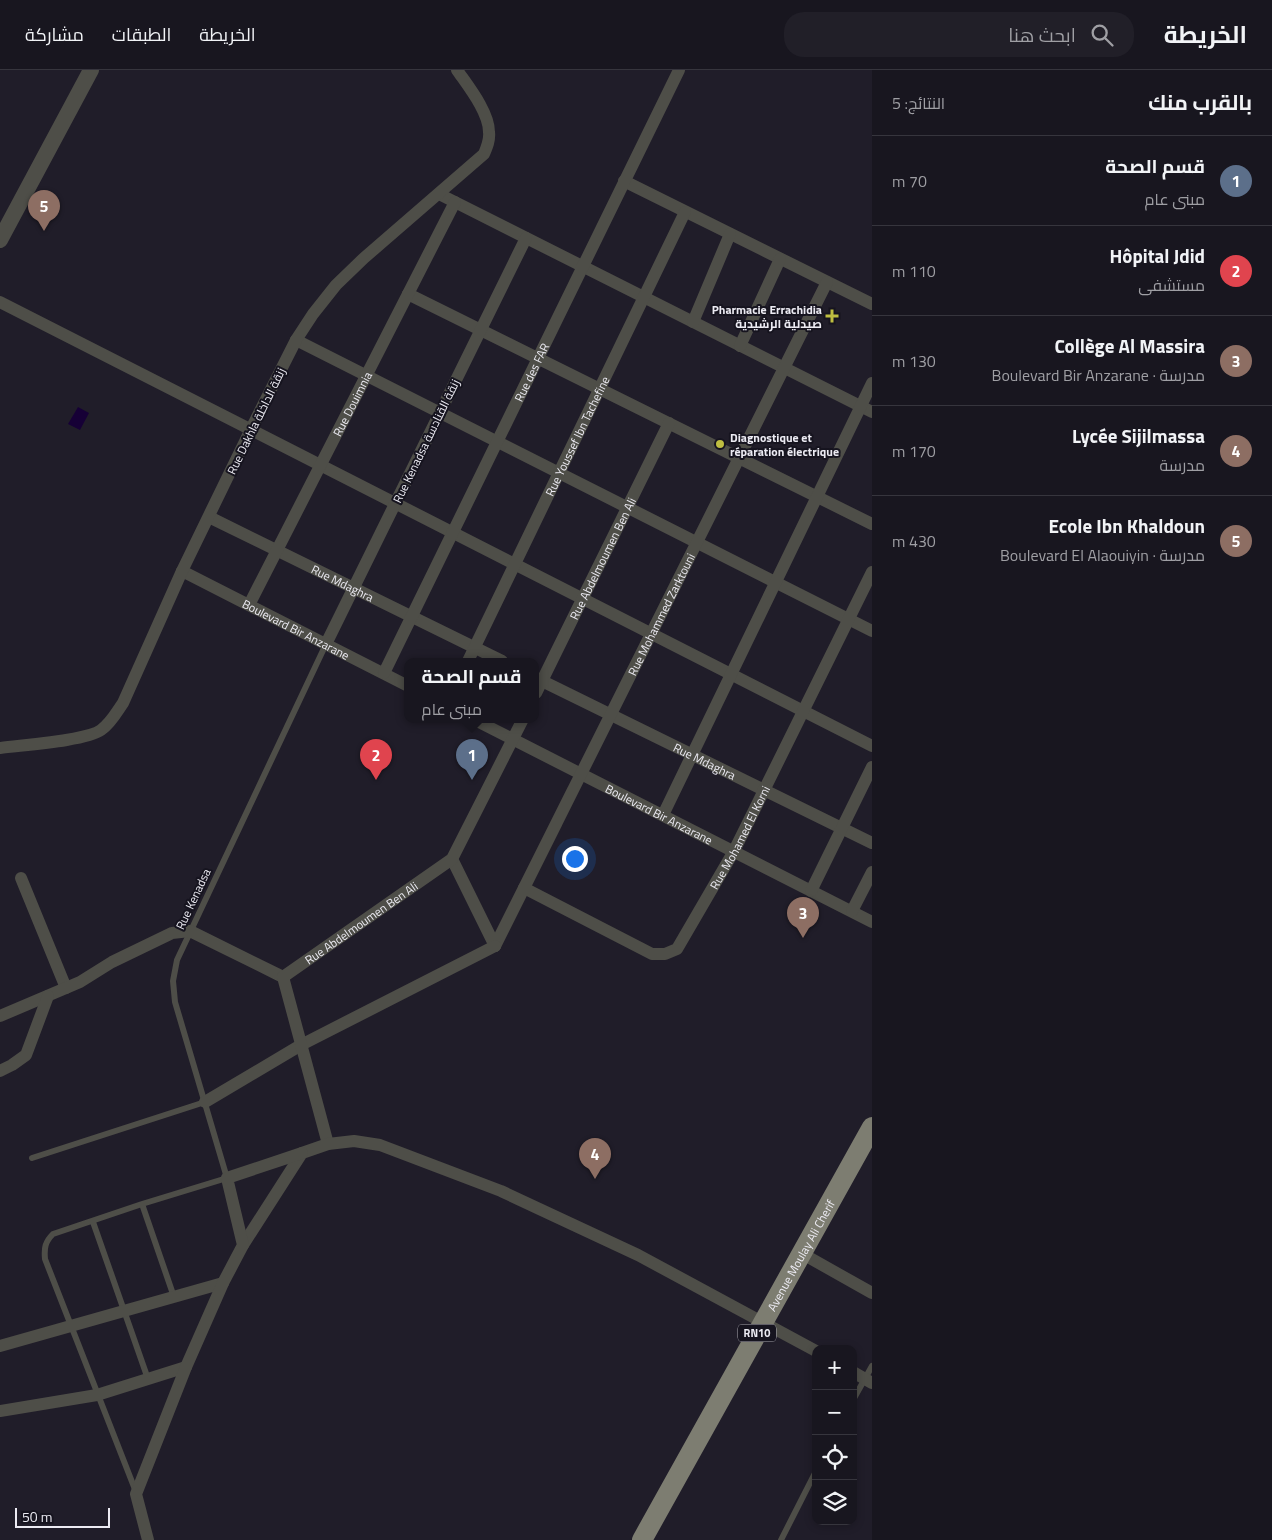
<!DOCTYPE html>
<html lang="ar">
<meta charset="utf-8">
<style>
body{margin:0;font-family:"Titillium Web",Cairo,sans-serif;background:#211f28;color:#f1f3f6;direction:rtl}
.controls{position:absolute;right:15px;bottom:15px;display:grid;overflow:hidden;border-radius:10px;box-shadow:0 2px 8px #0003}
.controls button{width:45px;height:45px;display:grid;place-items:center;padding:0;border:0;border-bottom:1px solid #36353d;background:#18161f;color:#f1f3f6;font:25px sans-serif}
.scale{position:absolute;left:15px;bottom:12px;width:95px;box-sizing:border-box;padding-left:5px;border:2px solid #ecebf3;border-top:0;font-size:14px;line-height:18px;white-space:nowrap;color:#ecebf3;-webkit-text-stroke:4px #16141f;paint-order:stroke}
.you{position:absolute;left:574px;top:788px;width:18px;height:18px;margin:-12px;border:4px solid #fff;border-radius:50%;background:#1a73e8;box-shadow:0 0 0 8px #1a73e833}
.badge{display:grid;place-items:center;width:32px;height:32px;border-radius:50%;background:#2563eb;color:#fff;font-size:16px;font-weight:700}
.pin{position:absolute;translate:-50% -41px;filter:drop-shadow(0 1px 2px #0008)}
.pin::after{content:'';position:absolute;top:26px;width:18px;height:15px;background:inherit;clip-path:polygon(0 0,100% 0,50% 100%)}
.popup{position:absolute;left:404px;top:588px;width:135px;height:65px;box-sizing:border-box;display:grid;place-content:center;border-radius:10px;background:#18161f;filter:drop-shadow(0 1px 4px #0005);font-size:16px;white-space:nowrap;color:#9f9fa4}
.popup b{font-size:19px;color:#f1f3f6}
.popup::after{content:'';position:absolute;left:50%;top:100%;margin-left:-10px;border:10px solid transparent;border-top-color:#18161f}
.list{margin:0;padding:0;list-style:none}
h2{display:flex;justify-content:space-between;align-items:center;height:65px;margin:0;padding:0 20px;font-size:21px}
h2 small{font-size:16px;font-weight:400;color:#9f9fa4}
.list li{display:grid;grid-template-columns:32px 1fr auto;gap:15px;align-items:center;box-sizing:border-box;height:90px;padding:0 20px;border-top:1px solid #36353d}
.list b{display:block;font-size:19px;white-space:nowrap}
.list p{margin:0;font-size:16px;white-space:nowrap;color:#9f9fa4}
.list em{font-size:16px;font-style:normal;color:#9f9fa4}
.icon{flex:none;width:28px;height:28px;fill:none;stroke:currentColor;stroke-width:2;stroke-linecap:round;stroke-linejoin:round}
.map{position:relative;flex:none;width:872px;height:1470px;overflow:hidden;direction:ltr}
header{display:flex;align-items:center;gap:30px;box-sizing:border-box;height:70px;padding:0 25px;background:#18161f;border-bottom:1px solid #36353d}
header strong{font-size:24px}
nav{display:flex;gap:28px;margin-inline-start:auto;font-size:18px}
.search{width:350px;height:45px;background:#211f28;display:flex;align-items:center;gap:12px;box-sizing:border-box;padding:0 18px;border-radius:20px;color:#9f9fa4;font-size:19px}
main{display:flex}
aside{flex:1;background:#18161f}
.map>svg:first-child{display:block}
</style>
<header>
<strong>الخريطة</strong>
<div class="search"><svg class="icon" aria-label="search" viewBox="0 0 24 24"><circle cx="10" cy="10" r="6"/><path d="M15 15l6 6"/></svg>ابحث هنا</div>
<nav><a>الخريطة</a><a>الطبقات</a><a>مشاركة</a></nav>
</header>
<main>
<aside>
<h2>بالقرب منك<small>النتائج: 5</small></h2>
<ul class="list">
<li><span class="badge" style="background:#5c6f8a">1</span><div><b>قسم الصحة</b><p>مبنى عام</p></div><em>70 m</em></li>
<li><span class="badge" style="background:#e0444e">2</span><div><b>Hôpital Jdid</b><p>مستشفى</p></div><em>110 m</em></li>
<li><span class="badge" style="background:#8d6e63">3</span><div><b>Collège Al Massira</b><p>مدرسة · Boulevard Bir Anzarane</p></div><em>130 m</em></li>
<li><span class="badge" style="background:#8d6e63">4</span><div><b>Lycée Sijilmassa</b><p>مدرسة</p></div><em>170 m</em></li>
<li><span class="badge" style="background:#8d6e63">5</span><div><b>Ecole Ibn Khaldoun</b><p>مدرسة · Boulevard El Alaouiyin</p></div><em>430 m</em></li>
</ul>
</aside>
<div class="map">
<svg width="872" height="1470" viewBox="0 0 872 1470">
<rect width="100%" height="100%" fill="#201d29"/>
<path fill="#160036" d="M78 337 89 343 80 360 68 354Z"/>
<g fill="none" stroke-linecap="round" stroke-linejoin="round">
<path stroke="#4e4e48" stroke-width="6" d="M32 1088 205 1032
M142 1134 174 1227
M93 1152 148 1309
M853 1330 872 1296
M136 1422 45 1189C44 1178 45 1172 53 1164L142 1134 227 1108 175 932 173 911 177 890 326 574
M781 1470 816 1401"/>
<g stroke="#4e4e48" stroke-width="12">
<path d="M624 111 872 234"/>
<path d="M439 124 872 342"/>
<path d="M408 224 872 454"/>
<path d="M0 232 872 676"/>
<path d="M693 252 730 164"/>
<path d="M296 270 872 561"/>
<path d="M740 276 780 189"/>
<path id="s1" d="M209 447 502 591"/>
<path id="s2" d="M182 501 408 616"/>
<path id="s3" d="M249 535 455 132"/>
<path d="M326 574 526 168"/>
<path id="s4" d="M468 591 685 142"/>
<path id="s5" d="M384 603 679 0"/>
<path id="s6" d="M536 608 872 773"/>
<path id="s7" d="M536 623 669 353"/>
<path id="s8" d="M473 649 872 852"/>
<path d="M0 678C21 675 86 671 101 660 111 653 116 643 123 633L182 501 251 359 296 270 313 244 336 215 364 188 484 84C487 77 490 70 489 62 489 42 468 16 457 0"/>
<path d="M663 745 872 313"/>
<path d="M452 789 495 876"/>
<path d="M21 808 66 918"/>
<path id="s9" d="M524 818 652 884H665L677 879 734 781 872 502"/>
<path d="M811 821 872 697"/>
<path d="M852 841 872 802"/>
<path id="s10" d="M495 876 827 212"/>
<path d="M0 946 80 912 112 892 172 863 190 861 283 907"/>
<path d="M0 1001 12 995 26 985 48 926"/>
<path d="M205 1032 301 975 495 876"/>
<path id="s11" d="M328 1074 283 907 452 789 523 649"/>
<path d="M243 1175 302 1083 328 1074 354 1071 380 1075 501 1121 638 1185 816 1281"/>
<path d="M801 1183 872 1223"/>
<path d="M0 1276 223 1213"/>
<path d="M853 1302 872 1313"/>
<path d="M0 1341 97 1325 186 1297"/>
<path d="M148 1470 136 1424 186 1297 223 1213 243 1175 227 1108 302 1083"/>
</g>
<path stroke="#4e4e48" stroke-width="16" d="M0 170 91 0"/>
<path stroke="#7d7d71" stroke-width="20" id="s12" d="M642 1470 872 1057"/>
</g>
<g fill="#bfbe41" stroke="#16141f" stroke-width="2">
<path d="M829.5 238.5h5v5h5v5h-5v5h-5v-5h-5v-5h5z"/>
<circle cx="720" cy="374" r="5"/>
</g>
<g text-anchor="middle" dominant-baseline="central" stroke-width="4" stroke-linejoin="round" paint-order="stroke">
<rect fill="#16141f" stroke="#acaab3" stroke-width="1" x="738" y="1254.5" width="38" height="17" rx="4"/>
<g font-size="11" font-weight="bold" fill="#ecebf3">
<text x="757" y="1263">RN10</text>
</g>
<g font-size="12" font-weight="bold" fill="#ecebf3" stroke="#16141f" text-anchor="end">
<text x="822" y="239">Pharmacie Errachidia<tspan x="822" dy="14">صيدلية الرشيدية</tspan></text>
<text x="730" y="367" text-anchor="start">Diagnostique et<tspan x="730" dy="14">réparation électrique</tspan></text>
</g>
<g font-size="12" fill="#ecebf3" stroke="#16141f">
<text stroke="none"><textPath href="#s5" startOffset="335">Rue des FAR</textPath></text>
<text stroke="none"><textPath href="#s3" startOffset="226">Rue Douimnia</textPath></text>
<text transform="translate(256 351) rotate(-64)">Rue Dakhla زنقة الداخلة</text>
<text stroke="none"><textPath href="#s4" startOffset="250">Rue Youssef Ibn Tachefine</textPath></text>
<text transform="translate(426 371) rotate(-64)">Rue Kenadsa زنقة القنادسة</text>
<text stroke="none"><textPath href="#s7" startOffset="150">Rue Abdelmoumen Ben Ali</textPath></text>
<text stroke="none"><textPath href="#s1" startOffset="149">Rue Mdaghra</textPath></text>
<text stroke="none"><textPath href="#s10" startOffset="371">Rue Mohammed Zarktouni</textPath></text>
<text stroke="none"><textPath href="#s2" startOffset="128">Boulevard Bir Anzarane</textPath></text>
<text stroke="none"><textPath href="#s6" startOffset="188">Rue Mdaghra</textPath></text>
<text stroke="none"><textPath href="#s8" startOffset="209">Boulevard Bir Anzarane</textPath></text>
<text stroke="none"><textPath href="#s9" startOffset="298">Rue Mohamed El Korni</textPath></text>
<text transform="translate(193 829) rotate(-65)">Rue Kenadsa</text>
<text stroke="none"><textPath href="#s11" startOffset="268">Rue Abdelmoumen Ben Ali</textPath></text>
<text stroke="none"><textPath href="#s12" startOffset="326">Avenue Moulay Ali Cherif</textPath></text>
</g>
</g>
</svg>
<div class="controls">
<button>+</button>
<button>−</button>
<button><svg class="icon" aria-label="locate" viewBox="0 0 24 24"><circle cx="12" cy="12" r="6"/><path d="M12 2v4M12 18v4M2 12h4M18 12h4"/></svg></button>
<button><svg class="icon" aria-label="layers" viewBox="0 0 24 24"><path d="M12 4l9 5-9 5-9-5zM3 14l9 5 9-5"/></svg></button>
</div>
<div class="scale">50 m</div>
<div class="you"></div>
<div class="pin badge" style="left:472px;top:710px;background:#5c6f8a">1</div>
<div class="popup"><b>قسم الصحة</b>مبنى عام</div>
<div class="pin badge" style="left:376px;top:710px;background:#e0444e">2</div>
<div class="pin badge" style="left:803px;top:868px;background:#8d6e63">3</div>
<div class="pin badge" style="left:595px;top:1109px;background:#8d6e63">4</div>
<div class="pin badge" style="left:44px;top:161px;background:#8d6e63">5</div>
</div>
</main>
